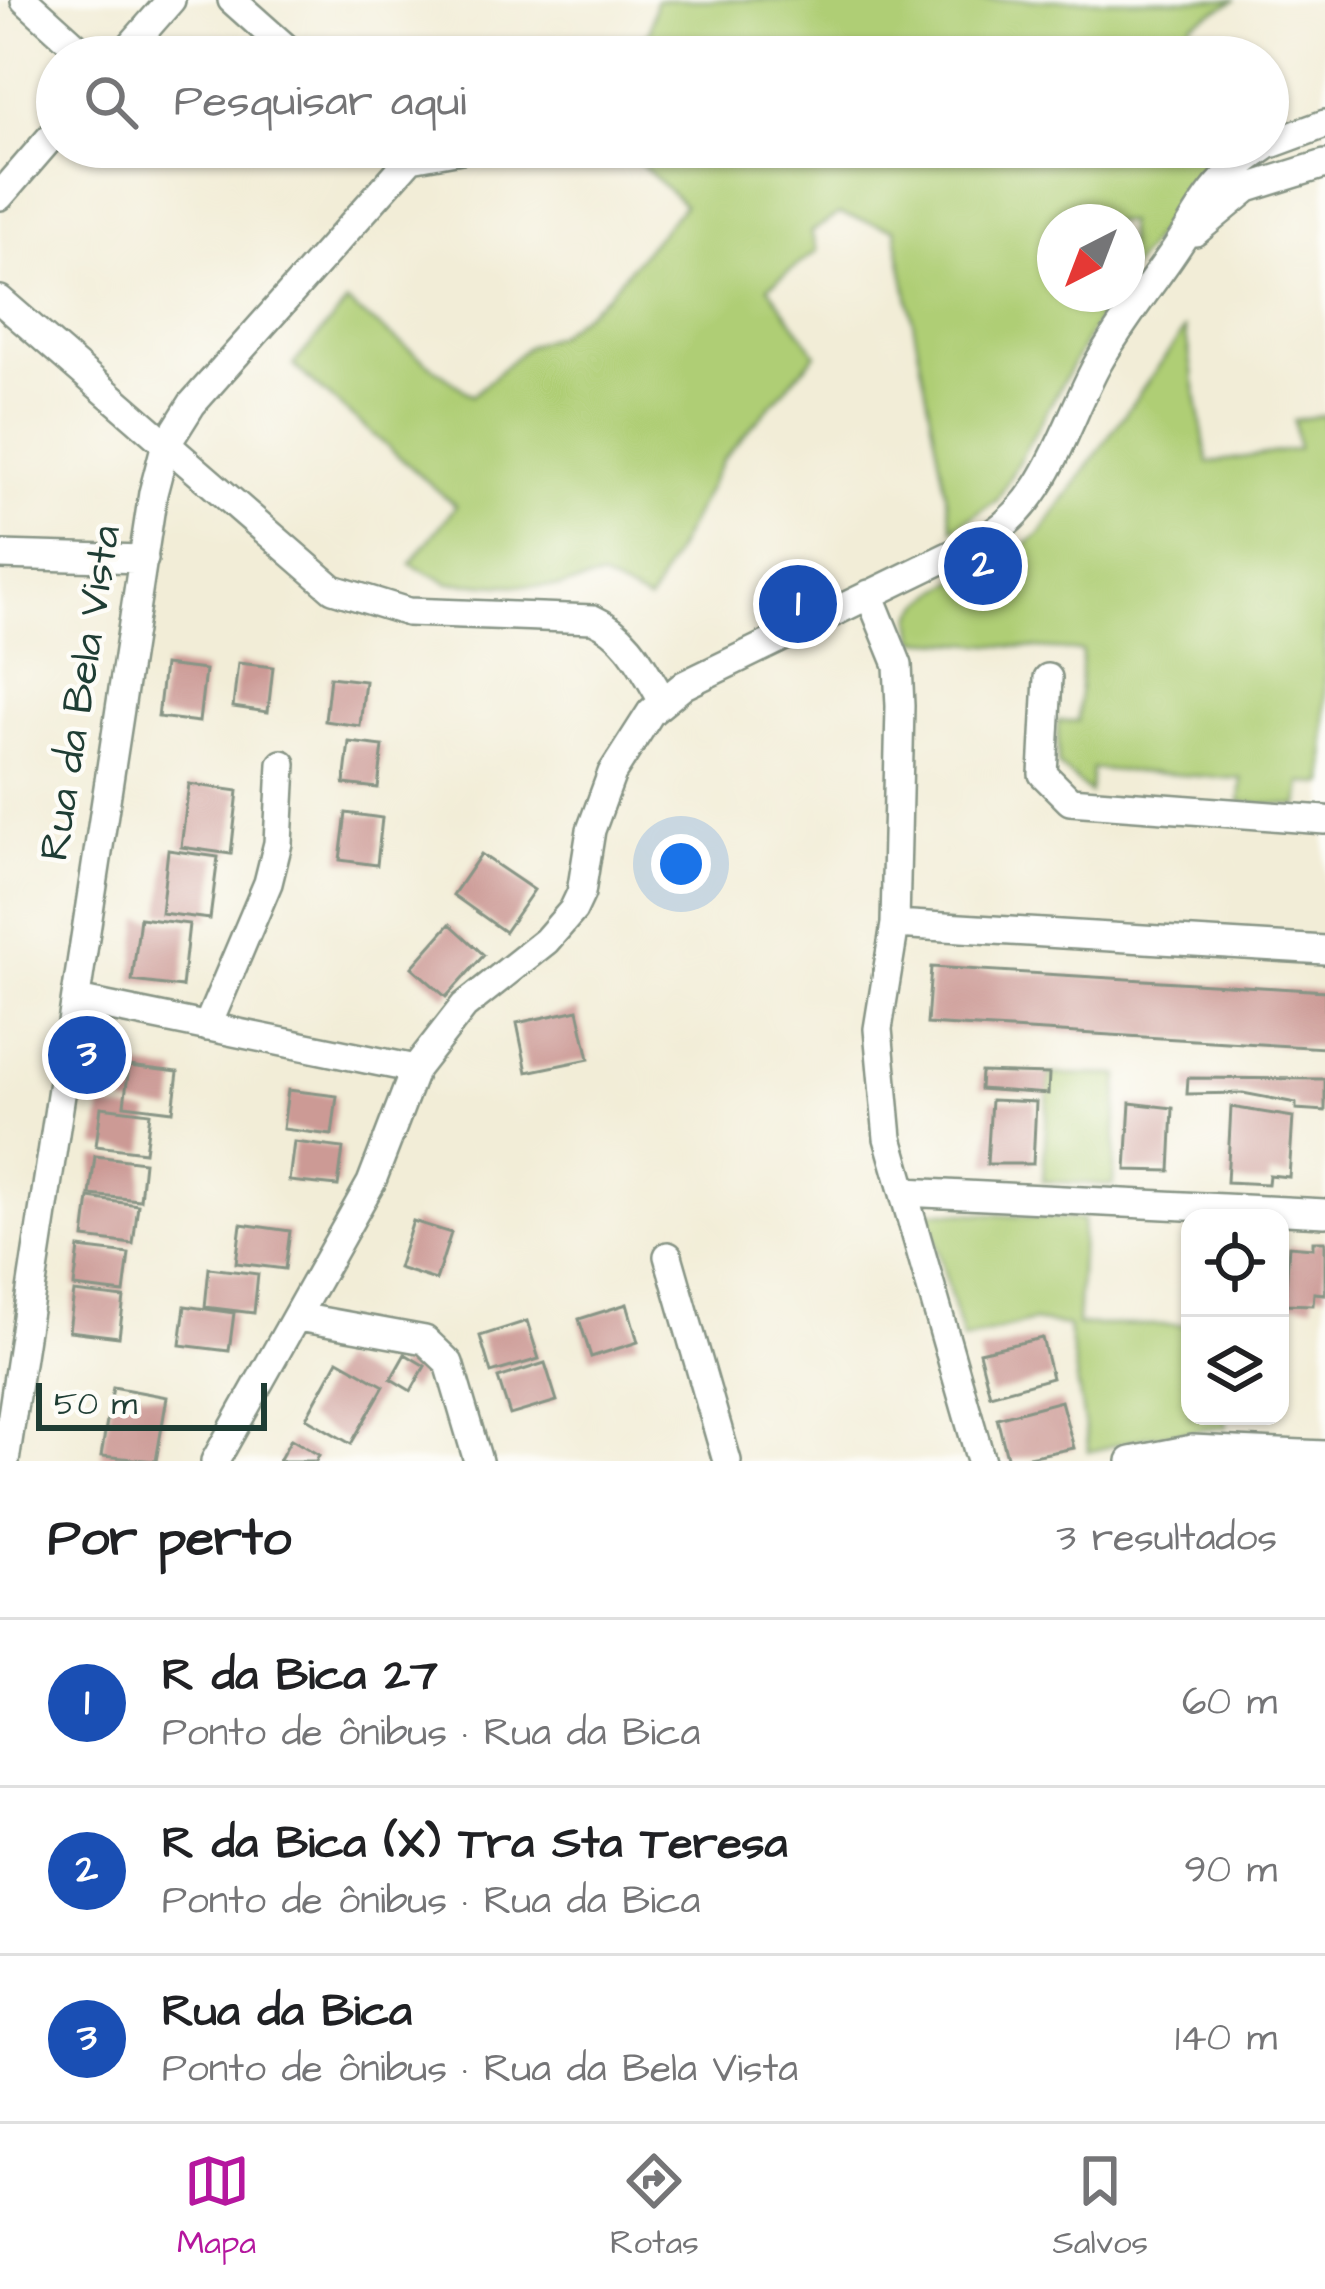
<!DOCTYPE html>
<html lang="pt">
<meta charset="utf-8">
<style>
body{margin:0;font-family:"Architects Daughter",sans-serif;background:#f2f2f2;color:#202124}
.controls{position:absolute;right:36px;bottom:36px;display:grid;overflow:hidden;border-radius:24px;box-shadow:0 3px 9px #0004}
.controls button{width:108px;height:108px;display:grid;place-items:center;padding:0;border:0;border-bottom:3px solid #e0e0e0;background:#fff;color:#202124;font:60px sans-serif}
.compass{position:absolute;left:1037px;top:204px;width:108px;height:108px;border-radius:50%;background:#fff;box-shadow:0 3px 9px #0004;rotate:222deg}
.scale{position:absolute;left:36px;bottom:30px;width:231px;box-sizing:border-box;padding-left:12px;border:6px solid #1f3d34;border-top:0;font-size:33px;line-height:42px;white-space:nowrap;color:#1f3d34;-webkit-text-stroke:9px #fdfcf7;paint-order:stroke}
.you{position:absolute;left:681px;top:864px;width:42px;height:42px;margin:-30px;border:9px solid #fff;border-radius:50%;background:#1a73e8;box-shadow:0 0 0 18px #1a73e833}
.badge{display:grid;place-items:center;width:78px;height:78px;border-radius:50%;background:#b5179e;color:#fff;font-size:39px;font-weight:700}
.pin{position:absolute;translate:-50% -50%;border:6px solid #fff;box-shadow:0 3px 12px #0006}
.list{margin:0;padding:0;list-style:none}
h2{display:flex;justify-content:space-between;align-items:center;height:156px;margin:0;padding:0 48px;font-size:51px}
h2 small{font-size:39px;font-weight:400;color:#757577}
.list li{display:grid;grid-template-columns:78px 1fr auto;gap:36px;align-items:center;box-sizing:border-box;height:168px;padding:0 48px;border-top:3px solid #e0e0e0}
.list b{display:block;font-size:45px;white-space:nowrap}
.list p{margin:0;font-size:39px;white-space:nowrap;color:#757577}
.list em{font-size:39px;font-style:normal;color:#757577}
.icon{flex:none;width:66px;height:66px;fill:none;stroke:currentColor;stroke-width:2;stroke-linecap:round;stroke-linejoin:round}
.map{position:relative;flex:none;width:1325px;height:1461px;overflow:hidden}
.search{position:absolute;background:#fff;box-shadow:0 3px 9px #0004;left:36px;right:36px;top:36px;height:132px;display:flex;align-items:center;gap:30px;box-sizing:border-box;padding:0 42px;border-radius:66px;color:#757577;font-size:45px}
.sheet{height:660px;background:#fff}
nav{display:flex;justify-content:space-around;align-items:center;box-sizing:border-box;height:168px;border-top:3px solid #e0e0e0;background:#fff;font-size:33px;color:#757577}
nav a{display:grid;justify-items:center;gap:6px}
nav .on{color:#b5179e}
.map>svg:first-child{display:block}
</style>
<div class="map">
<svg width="1325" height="1461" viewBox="0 0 1325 1461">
<rect width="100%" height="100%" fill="#fdfcf7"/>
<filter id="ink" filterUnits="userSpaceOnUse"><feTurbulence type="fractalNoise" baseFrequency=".00833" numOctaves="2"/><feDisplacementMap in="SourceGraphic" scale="24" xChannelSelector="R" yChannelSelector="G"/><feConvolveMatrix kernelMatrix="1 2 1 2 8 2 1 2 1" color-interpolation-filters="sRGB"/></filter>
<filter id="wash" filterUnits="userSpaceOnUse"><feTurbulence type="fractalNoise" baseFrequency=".004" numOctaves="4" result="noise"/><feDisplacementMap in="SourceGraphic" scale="48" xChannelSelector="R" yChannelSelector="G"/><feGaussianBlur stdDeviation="2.7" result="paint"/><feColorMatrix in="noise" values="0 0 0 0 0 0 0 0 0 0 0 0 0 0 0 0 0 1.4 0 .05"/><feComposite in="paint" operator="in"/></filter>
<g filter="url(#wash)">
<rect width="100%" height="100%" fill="#f2edd7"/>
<path fill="#afce75" stroke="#678654" stroke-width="3" d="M656 0H1236L1192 23 1177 57H629L650 30Z
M623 147H1237L1201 176 1127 273V222H1055V294H1112L997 500 953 529 895 229 839 214 811 232 817 251 768 287 816 354 723 459 649 602 601 578 559 587 449 583 410 564 456 506 293 365 347 303 472 396 528 346 557 335 605 297 684 205Z
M1185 329 1208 463 1298 449 1294 420 1325 415V784L1302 783 1299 806 1240 802 1242 779 1092 769 1090 793 1058 765V721H1078L1082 651 916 640 913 618C923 586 1011 560 1040 534Z
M1049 1074 1119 1075 1113 1185 1043 1181Z
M927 1211 1083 1220 1077 1325H1190V1416H1226V1427L1146 1437 1089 1452 1068 1326 1032 1321 963 1340Z"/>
<g id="blocks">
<path fill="#cc9a95" d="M238 663 273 667 268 712 233 707Z
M164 665 205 670 199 722 158 717Z
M330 677 365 681 360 726 325 721Z
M349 742 383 746 378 788 344 784Z
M189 784 238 791 231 854 181 847Z
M346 813 382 818 377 865 340 860Z
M168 850 218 857 210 919 161 913Z
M481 854 534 890 505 932 453 895Z
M140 918 189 924 182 987 132 981Z
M450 924 484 955 446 997 412 967Z
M931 967 1325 991V1048L927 1024Z
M578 1010 589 1059 527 1072 517 1023Z
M129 1066 178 1072 173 1111 124 1105Z
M981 1072 1049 1074 1048 1094 980 1089Z
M1188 1078 1325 1079V1111L1296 1109V1103L1243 1093 1187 1094Z
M288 1090 337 1096 332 1135 283 1129Z
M991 1100 1036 1102 1033 1164H987Z
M1130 1103 1173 1108 1170 1171 1126 1170Z
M101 1107 150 1113 145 1152 96 1146Z
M1231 1107 1293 1117 1289 1177 1269 1175 1268 1184 1227 1182Z
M294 1142 343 1148 338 1186 289 1181Z
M95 1156 144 1162 140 1200 90 1195Z
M89 1198 138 1205 133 1244 84 1238Z
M413 1221 451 1233 436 1280 398 1268Z
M241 1224 290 1231 285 1269 236 1263Z
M1313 1241H1325V1294L1314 1293 1313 1305 1285 1304 1289 1246 1313 1248Z
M79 1248 129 1254 124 1293 74 1287Z
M209 1268 258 1274 254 1313 205 1307Z
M74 1292 124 1298 119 1337 69 1331Z
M627 1304 638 1342 591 1357 579 1319Z
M185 1306 234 1313 229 1351 180 1345Z
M527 1321 539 1359 491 1373 480 1336Z
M1042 1338 1052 1378 990 1395 979 1352Z
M405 1354 425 1366 411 1391 391 1379Z
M338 1360 384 1386 351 1444 306 1418Z
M545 1363 557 1401 510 1415 498 1378Z
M113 1387 167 1397 156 1461 101 1456Z
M1061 1401 1074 1448 1008 1461 997 1418Z
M291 1439 319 1455 316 1461H279Z"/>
</g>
</g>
<g filter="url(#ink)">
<use href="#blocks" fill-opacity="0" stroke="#889586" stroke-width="3"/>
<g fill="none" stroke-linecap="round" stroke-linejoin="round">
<g stroke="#889586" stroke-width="32">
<path id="minor" d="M25 0 88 57
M232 0 296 57
M121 57 171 0
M1268 145 1325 124
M0 196 57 130
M1195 232 1248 188 1325 164
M0 300 333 589 408 612 593 619C629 635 643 668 663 701
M0 555 144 559
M869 594 898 665 900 706 895 924 878 1029 888 1138 981 1461
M1048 678 1043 774 1070 801 1325 820
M895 924 1325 950
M77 1000 415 1069
M207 1027 268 883 278 843 282 764
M904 1192 1325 1213
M668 1256 727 1461
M298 1317 425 1340 449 1363 478 1461
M5 1461 153 493 165 447 192 404 411 158 472 147
M215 1461 371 1183 415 1069 464 1006 546 941 573 910 581 893 591 830 612 773 651 712 684 685 982 540C1047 504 1064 426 1097 365 1118 327 1145 293 1170 257 1208 203 1204 188 1265 147
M1131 1461 1192 1449 1325 1455"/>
</g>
<use href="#minor" stroke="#fff" stroke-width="27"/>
</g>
</g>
<g text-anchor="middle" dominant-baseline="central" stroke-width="9" stroke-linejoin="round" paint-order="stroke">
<g font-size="42" fill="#1f3d34" stroke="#fdfcf7">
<text transform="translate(81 693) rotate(-81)">Rua da Bela Vista</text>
</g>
</g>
</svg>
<div class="controls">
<button><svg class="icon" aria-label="locate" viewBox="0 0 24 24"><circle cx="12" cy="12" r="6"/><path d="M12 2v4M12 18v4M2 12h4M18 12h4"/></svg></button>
<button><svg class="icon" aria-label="layers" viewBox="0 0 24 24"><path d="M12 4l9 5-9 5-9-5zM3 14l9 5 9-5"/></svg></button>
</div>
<svg class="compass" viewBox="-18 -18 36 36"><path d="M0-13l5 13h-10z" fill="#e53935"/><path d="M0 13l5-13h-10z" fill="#757577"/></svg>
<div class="scale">50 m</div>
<div class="you"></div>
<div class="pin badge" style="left:798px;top:604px;background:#1a4fb4">1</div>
<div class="pin badge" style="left:983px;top:566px;background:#1a4fb4">2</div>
<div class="pin badge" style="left:87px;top:1055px;background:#1a4fb4">3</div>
<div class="search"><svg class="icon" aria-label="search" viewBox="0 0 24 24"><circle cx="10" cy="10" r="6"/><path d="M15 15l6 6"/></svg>Pesquisar aqui</div>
</div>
<section class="sheet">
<h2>Por perto<small>3 resultados</small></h2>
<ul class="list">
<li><span class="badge" style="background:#1a4fb4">1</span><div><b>R da Bica 27</b><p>Ponto de ônibus · Rua da Bica</p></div><em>60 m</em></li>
<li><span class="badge" style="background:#1a4fb4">2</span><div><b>R da Bica (X) Tra Sta Teresa</b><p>Ponto de ônibus · Rua da Bica</p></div><em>90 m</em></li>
<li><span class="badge" style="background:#1a4fb4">3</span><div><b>Rua da Bica</b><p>Ponto de ônibus · Rua da Bela Vista</p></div><em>140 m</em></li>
</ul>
</section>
<nav>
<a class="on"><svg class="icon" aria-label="map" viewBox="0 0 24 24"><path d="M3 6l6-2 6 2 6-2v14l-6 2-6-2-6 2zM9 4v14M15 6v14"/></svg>Mapa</a>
<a><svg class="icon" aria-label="directions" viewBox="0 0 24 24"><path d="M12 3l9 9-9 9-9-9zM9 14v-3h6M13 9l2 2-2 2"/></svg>Rotas</a>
<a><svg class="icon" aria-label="saved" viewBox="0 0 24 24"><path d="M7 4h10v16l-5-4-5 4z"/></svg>Salvos</a>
</nav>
